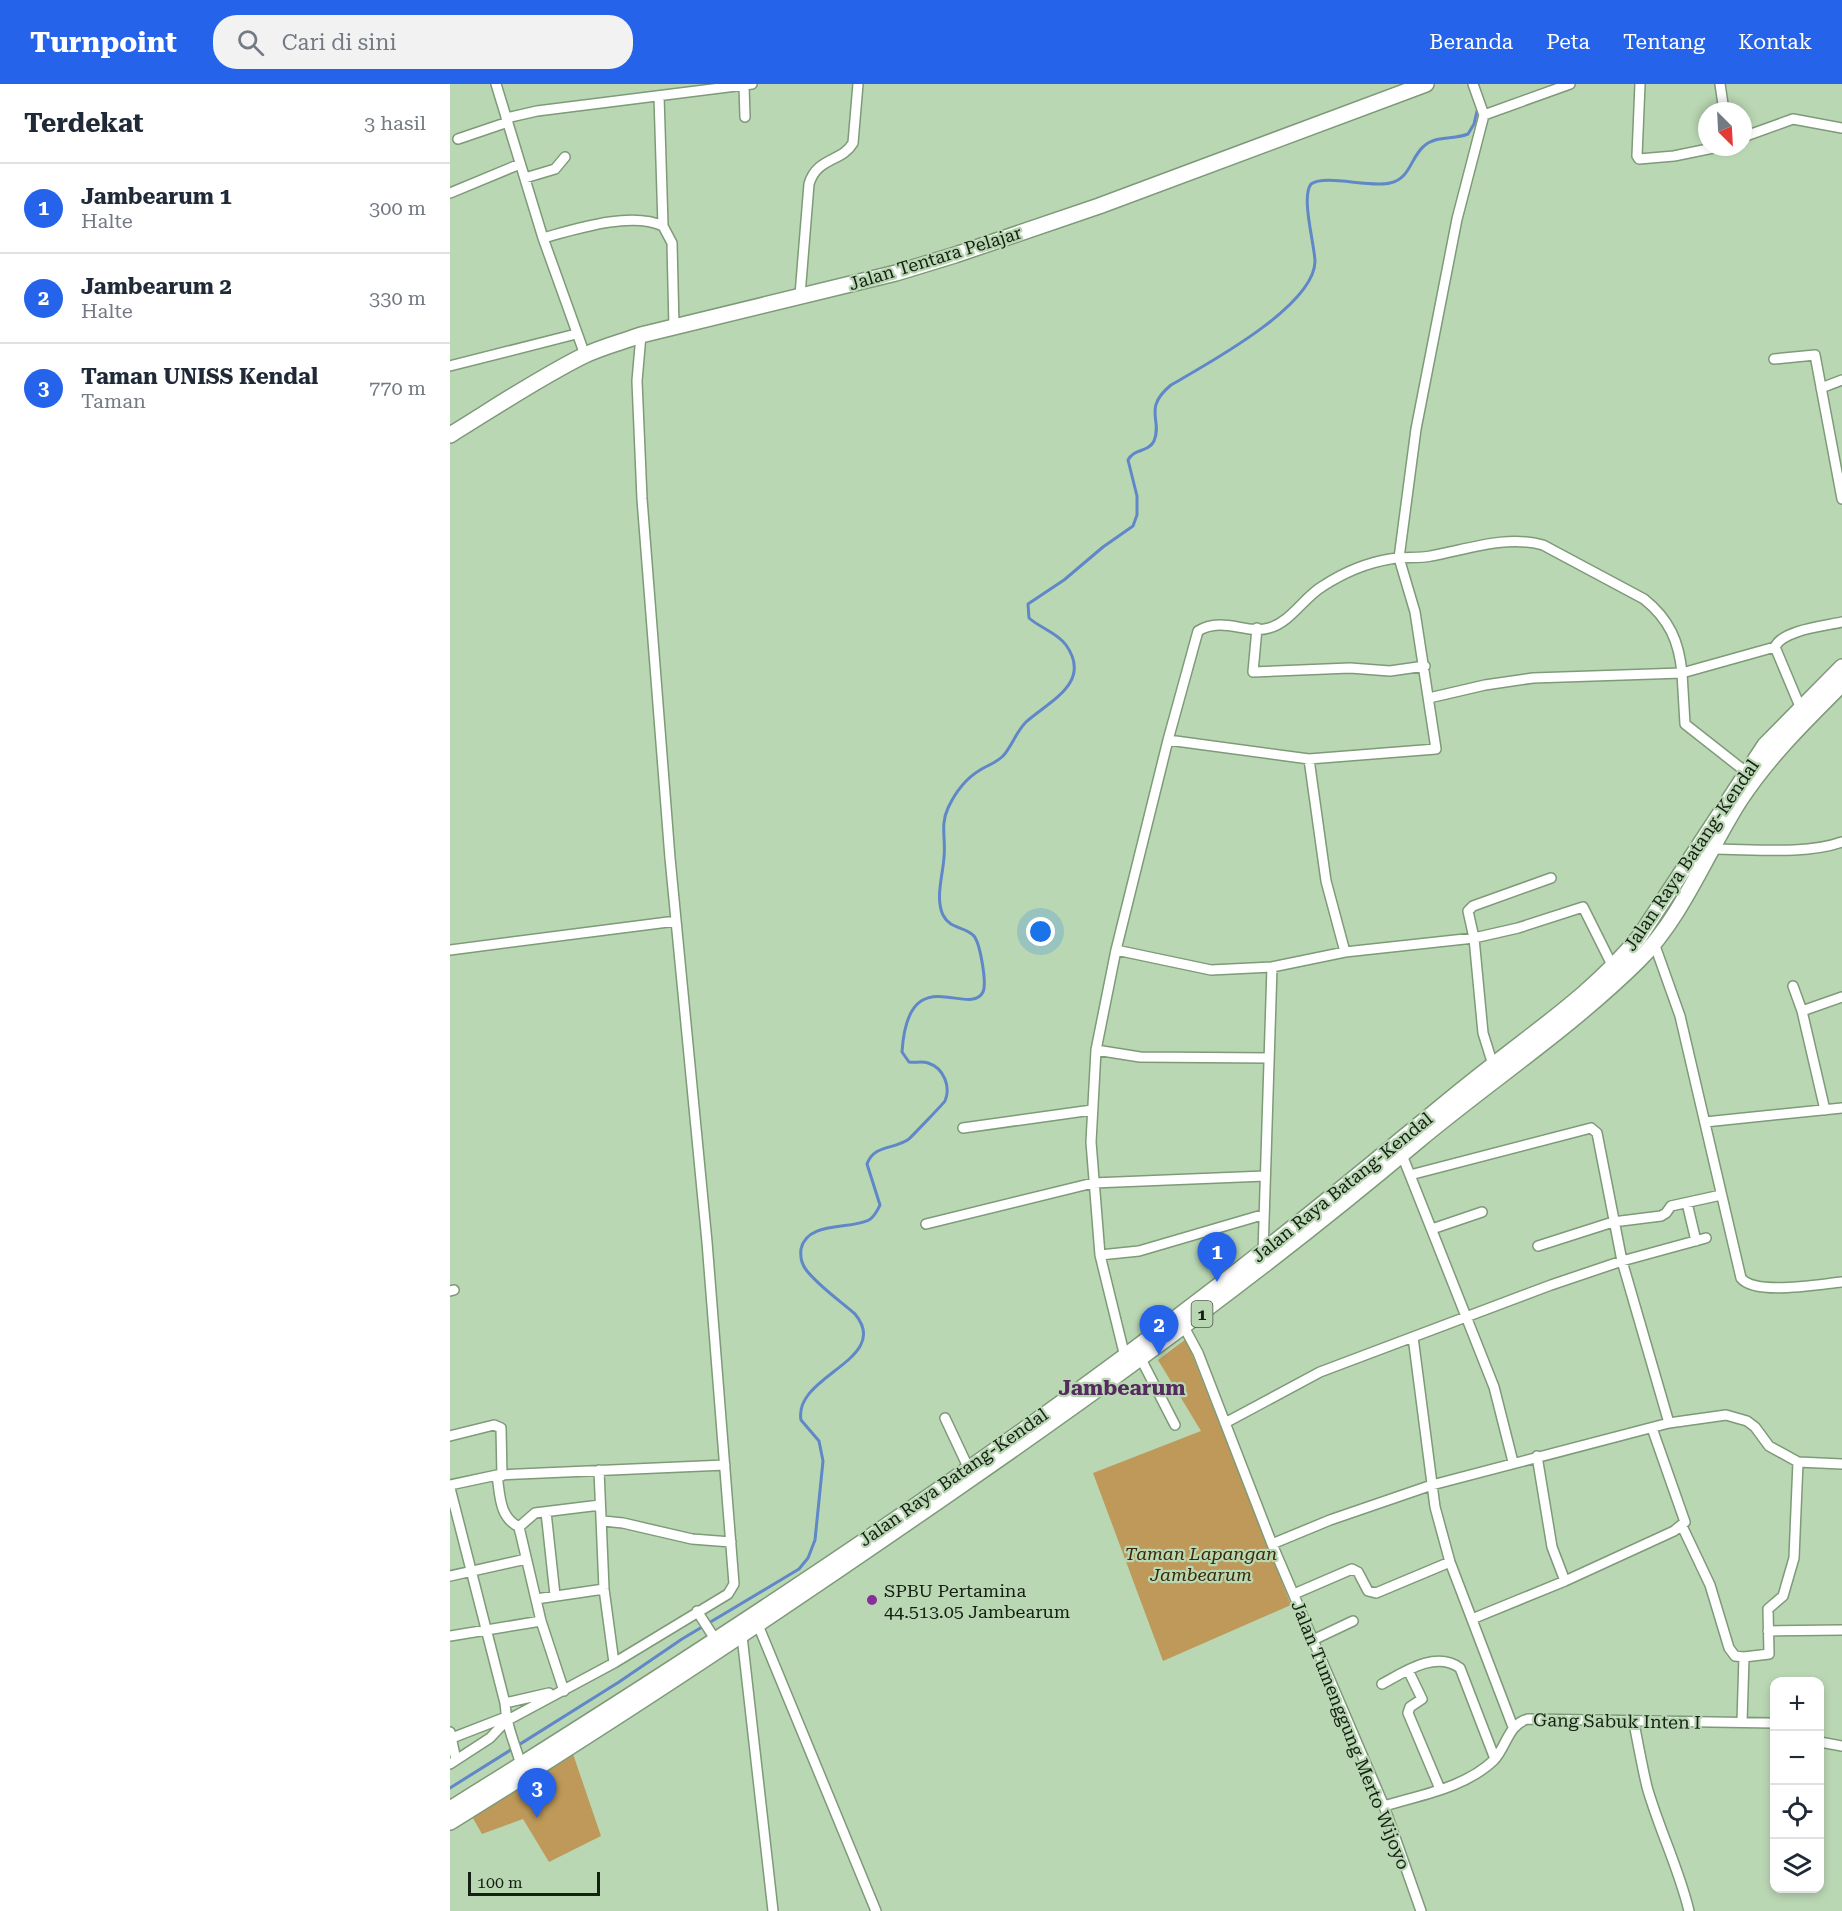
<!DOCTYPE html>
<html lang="id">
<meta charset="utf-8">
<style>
body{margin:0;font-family:"Roboto Serif",serif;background:#f2f2f3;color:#1f2937}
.controls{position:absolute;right:18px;bottom:18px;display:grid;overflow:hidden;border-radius:12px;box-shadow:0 3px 9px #0003}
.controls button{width:54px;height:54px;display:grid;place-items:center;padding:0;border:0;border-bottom:2px solid #e0e1e3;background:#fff;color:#1f2937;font:30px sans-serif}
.compass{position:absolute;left:1248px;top:18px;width:54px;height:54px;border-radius:50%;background:#fff;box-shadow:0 3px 9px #0003;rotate:156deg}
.scale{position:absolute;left:18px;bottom:15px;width:132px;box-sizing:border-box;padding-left:6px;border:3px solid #151f13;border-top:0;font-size:16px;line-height:21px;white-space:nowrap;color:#151f13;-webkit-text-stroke:4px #bad7b4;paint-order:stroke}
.you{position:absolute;left:591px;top:848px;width:21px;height:21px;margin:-15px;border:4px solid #fff;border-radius:50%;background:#1a73e8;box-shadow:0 0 0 9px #1a73e833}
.badge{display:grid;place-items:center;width:39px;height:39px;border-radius:50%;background:#2563eb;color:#fff;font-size:20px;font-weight:700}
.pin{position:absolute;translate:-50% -50px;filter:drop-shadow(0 2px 3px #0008)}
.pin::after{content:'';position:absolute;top:32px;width:21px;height:18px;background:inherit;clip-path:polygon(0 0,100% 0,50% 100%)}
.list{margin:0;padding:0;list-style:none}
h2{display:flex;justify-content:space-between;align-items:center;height:78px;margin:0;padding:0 24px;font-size:26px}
h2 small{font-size:20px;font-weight:400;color:#747a83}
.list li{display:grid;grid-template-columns:39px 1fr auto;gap:18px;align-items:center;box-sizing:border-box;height:90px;padding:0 24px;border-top:2px solid #e0e1e3}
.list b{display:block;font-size:22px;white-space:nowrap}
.list p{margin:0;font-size:20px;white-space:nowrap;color:#747a83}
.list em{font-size:20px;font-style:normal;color:#747a83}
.icon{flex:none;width:33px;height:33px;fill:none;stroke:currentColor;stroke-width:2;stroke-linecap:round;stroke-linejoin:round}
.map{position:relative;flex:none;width:1392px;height:1827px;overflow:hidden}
header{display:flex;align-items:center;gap:36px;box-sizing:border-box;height:84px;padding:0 30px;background:#2563eb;color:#fff}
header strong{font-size:28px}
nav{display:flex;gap:33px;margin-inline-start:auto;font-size:21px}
.search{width:420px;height:54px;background:#f2f2f3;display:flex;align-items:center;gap:15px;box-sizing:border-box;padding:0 21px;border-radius:24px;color:#747a83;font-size:22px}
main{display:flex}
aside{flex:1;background:#fff}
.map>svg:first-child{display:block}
</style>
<header>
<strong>Turnpoint</strong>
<div class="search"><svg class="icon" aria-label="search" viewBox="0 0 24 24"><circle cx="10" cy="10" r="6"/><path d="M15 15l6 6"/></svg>Cari di sini</div>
<nav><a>Beranda</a><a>Peta</a><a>Tentang</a><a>Kontak</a></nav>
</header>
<main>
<aside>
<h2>Terdekat<small>3 hasil</small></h2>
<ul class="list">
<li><span class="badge">1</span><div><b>Jambearum 1</b><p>Halte</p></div><em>300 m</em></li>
<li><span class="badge">2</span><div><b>Jambearum 2</b><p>Halte</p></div><em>330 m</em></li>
<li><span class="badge">3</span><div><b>Taman UNISS Kendal</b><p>Taman</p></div><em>770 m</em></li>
</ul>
</aside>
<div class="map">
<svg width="1392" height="1827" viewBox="0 0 1392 1827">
<rect width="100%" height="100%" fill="#bad7b4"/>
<path fill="#be9959" d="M736 1255 841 1521 713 1577 643 1389 751 1347 708 1276Z
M122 1667 151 1752 99 1778 73 1735 32 1750 20 1729Z"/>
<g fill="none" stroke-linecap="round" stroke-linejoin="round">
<path stroke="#6087c8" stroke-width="3" d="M0 1704 169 1598 232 1555 349 1485 358 1474 365 1456 373 1377 369 1357 351 1336C343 1291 443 1276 405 1230 389 1216 370 1203 357 1187 352 1181 350 1173 351 1165 357 1137 399 1146 419 1136 425 1132 427 1127 430 1121L417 1080C424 1060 444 1066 459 1055 463 1051 493 1020 495 1017 501 1003 494 984 478 979 472 977 465 979 459 978L452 968C458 873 519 935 533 908 537 899 530 857 523 851 513 842 500 845 493 831 485 814 493 791 494 773 496 755 490 741 498 724 505 709 515 695 530 686 538 681 546 679 553 672 562 662 566 648 576 638 598 618 643 599 616 561 608 549 590 544 579 534L578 520 614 496 653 463 683 442 687 431V412L678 376C684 364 698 369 704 357 713 336 692 325 721 301 757 280 865 222 865 177 864 158 851 113 861 100 876 90 919 104 940 99 961 94 960 74 974 62 986 51 1004 56 1018 50L1024 40 1028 23"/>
<g stroke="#7e9a79" stroke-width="12">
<path id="minor" d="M46 0 93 154 135 271
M1190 0 1187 72 1189 75 1224 72 1268 63
M1270 0 1274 27
M294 2 295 33
M209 12 213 142
M1034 31 1120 0
M56 34 87 27 302 0
M1293 53 1343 35 1392 44
M8 55 58 38
M75 94 105 85 115 73
M0 109 70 80
M93 154C126 145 181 127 213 142L222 159 224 243
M350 211 359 100C367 73 392 78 403 59L408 0
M1324 275 1365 271 1392 415
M0 282 126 250
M1371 304 1392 296
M807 544 803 588 900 584 940 587 975 582
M979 614 1035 601 1083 594 1232 589 1235 640 1296 688
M1351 625 1325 563C1332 546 1375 542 1392 538
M718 656 859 675 986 665 965 528 949 474 966 345 1007 135 1034 31 1023 0
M859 675 876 797 895 868
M1263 765C1302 765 1356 771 1392 758
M1204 859 1230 932 1291 1194C1305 1212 1370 1200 1392 1198
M0 866 226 837
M666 866 761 886 822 883 895 868 1024 854 1068 844 1133 823 1163 883
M1343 902 1352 927 1375 1026
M1352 927 1392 913
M646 966 690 973 819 974
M1043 981 1033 949 1024 854 1018 827 1023 822 1101 794
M1255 1038 1392 1024
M513 1044 642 1026
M952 1071 1044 1303 1063 1378
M960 1091 1141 1044 1147 1049 1172 1177 1219 1339
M1237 1119 1246 1157
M476 1140 643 1099 815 1092
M982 1145 1032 1128
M1088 1162 1163 1138 1211 1132 1216 1129 1221 1122 1271 1111
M813 1169 822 883
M650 1171 689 1167 812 1131
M0 1207 4 1206
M734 1243 748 1269 822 1460 934 1722 971 1827
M963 1253 985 1423 1000 1478 1063 1643
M675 1273 650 1171 641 1058 646 966 666 866 718 656 748 547C773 532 797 551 819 544 841 538 854 513 873 502 893 489 916 479 940 475 954 472 967 475 981 472 1019 465 1056 451 1093 461L1194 515C1219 535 1229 557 1232 589L1325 563
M691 1275 725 1341
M495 1334 518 1383
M775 1339 870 1288 1101 1201 1172 1177 1256 1154
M0 1352 44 1341 51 1344 52 1392
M149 1386 154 1505 164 1579
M47 1391C50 1411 49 1433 69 1443L70 1448
M0 1401 47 1391 275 1381
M0 1404 55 1619C56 1641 65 1660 71 1681
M96 1428 105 1511
M153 1437 173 1439 242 1455 281 1458
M1232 1442 1260 1501 1279 1564 1285 1572 1294 1573
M822 1460 880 1436 982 1401 1219 1339 1276 1331 1297 1337 1305 1343 1319 1362 1348 1378 1392 1380
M0 1492 76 1475
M1115 1497 1224 1447 1235 1438 1202 1344
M844 1510 902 1485 908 1488 918 1507 926 1509 1000 1478
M86 1515 154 1505
M247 1527 265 1555
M1022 1535 1115 1497 1102 1463 1087 1372
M308 1541 426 1827
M1318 1547 1392 1546
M0 1552 91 1537
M292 1552 323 1827
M865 1555 903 1537
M958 1586 972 1615 960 1623 958 1629 990 1705
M932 1600C954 1588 986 1566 1010 1584L1045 1675
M114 1607 91 1537 69 1443 85 1429 150 1421
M55 1619 99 1609
M1292 1638 1294 1573 1319 1570 1318 1525 1333 1512 1344 1474 1348 1378
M1184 1639C1188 1660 1192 1682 1197 1703 1209 1745 1229 1785 1239 1827
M0 1648 6 1676
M2 1654 56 1633
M1370 1658 1392 1662
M0 1680 40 1654 56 1637 164 1579 278 1510 284 1500 257 1158 220 774 192 415 187 297 191 251
M934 1722C970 1711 1015 1704 1044 1676 1057 1662 1058 1640 1078 1635L1324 1639"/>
</g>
<g stroke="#7e9a79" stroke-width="18">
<path id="trunk" d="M0 351C44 324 87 295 133 272 151 263 172 258 191 251L446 189 505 171 649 122 976 0
M0 1725C330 1520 655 1303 953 1054 984 1029 1014 1003 1046 979 1097 939 1149 903 1190 852L1315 661 1392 583
M0 1738C174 1631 343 1518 510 1402 668 1293 822 1180 969 1056 1041 996 1120 944 1188 877 1233 832 1256 769 1290 716 1319 672 1355 637 1392 600"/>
</g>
<use href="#minor" stroke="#fff" stroke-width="9"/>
<use href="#trunk" stroke="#fff" stroke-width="15"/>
</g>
<circle fill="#872e9a" stroke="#bad7b4" stroke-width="2" cx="422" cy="1516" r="6"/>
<g text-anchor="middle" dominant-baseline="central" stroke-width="4.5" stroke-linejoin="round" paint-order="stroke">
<rect fill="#bad7b4" stroke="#465643" stroke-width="1.5" x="741.5" y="1217" width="21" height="26" rx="4.5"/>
<g font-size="16" font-weight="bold" fill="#151f13">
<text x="752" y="1230">1</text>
</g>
<g font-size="18" fill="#151f13" stroke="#bad7b4">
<text transform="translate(485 174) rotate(-17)">Jalan Tentara Pelajar</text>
<text transform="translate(1241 771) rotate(-56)">Jalan Raya Batang-Kendal</text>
<text transform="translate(892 1103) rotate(-39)">Jalan Raya Batang-Kendal</text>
<text transform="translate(503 1393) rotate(-35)">Jalan Raya Batang-Kendal</text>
<text transform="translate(1167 1637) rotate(1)">Gang Sabuk Inten I</text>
<text transform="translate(901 1651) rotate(68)">Jalan Tumenggung Merto Wijoyo</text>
</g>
<g font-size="18" font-style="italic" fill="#392805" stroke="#bad7b4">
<text x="751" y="1469">Taman Lapangan<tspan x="751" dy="21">Jambearum</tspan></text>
</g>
<g font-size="18" fill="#151f13" stroke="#bad7b4" text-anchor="start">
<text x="434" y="1506">SPBU Pertamina<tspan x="434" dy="21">44.513.05 Jambearum</tspan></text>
</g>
<g font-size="21" font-weight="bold" fill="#552a5f" stroke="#bad7b4">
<text x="672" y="1304">Jambearum</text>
</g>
</g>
</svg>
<div class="controls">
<button>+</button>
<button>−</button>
<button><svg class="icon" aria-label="locate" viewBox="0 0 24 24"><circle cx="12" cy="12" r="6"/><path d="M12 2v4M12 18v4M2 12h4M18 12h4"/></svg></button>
<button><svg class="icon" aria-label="layers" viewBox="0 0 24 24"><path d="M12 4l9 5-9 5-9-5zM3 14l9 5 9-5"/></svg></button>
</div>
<svg class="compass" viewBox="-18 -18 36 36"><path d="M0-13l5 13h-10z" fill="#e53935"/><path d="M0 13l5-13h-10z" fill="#747a83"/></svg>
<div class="scale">100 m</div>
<div class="you"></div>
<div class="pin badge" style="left:767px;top:1198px">1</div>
<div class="pin badge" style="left:709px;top:1271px">2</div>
<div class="pin badge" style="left:87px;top:1734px">3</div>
</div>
</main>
